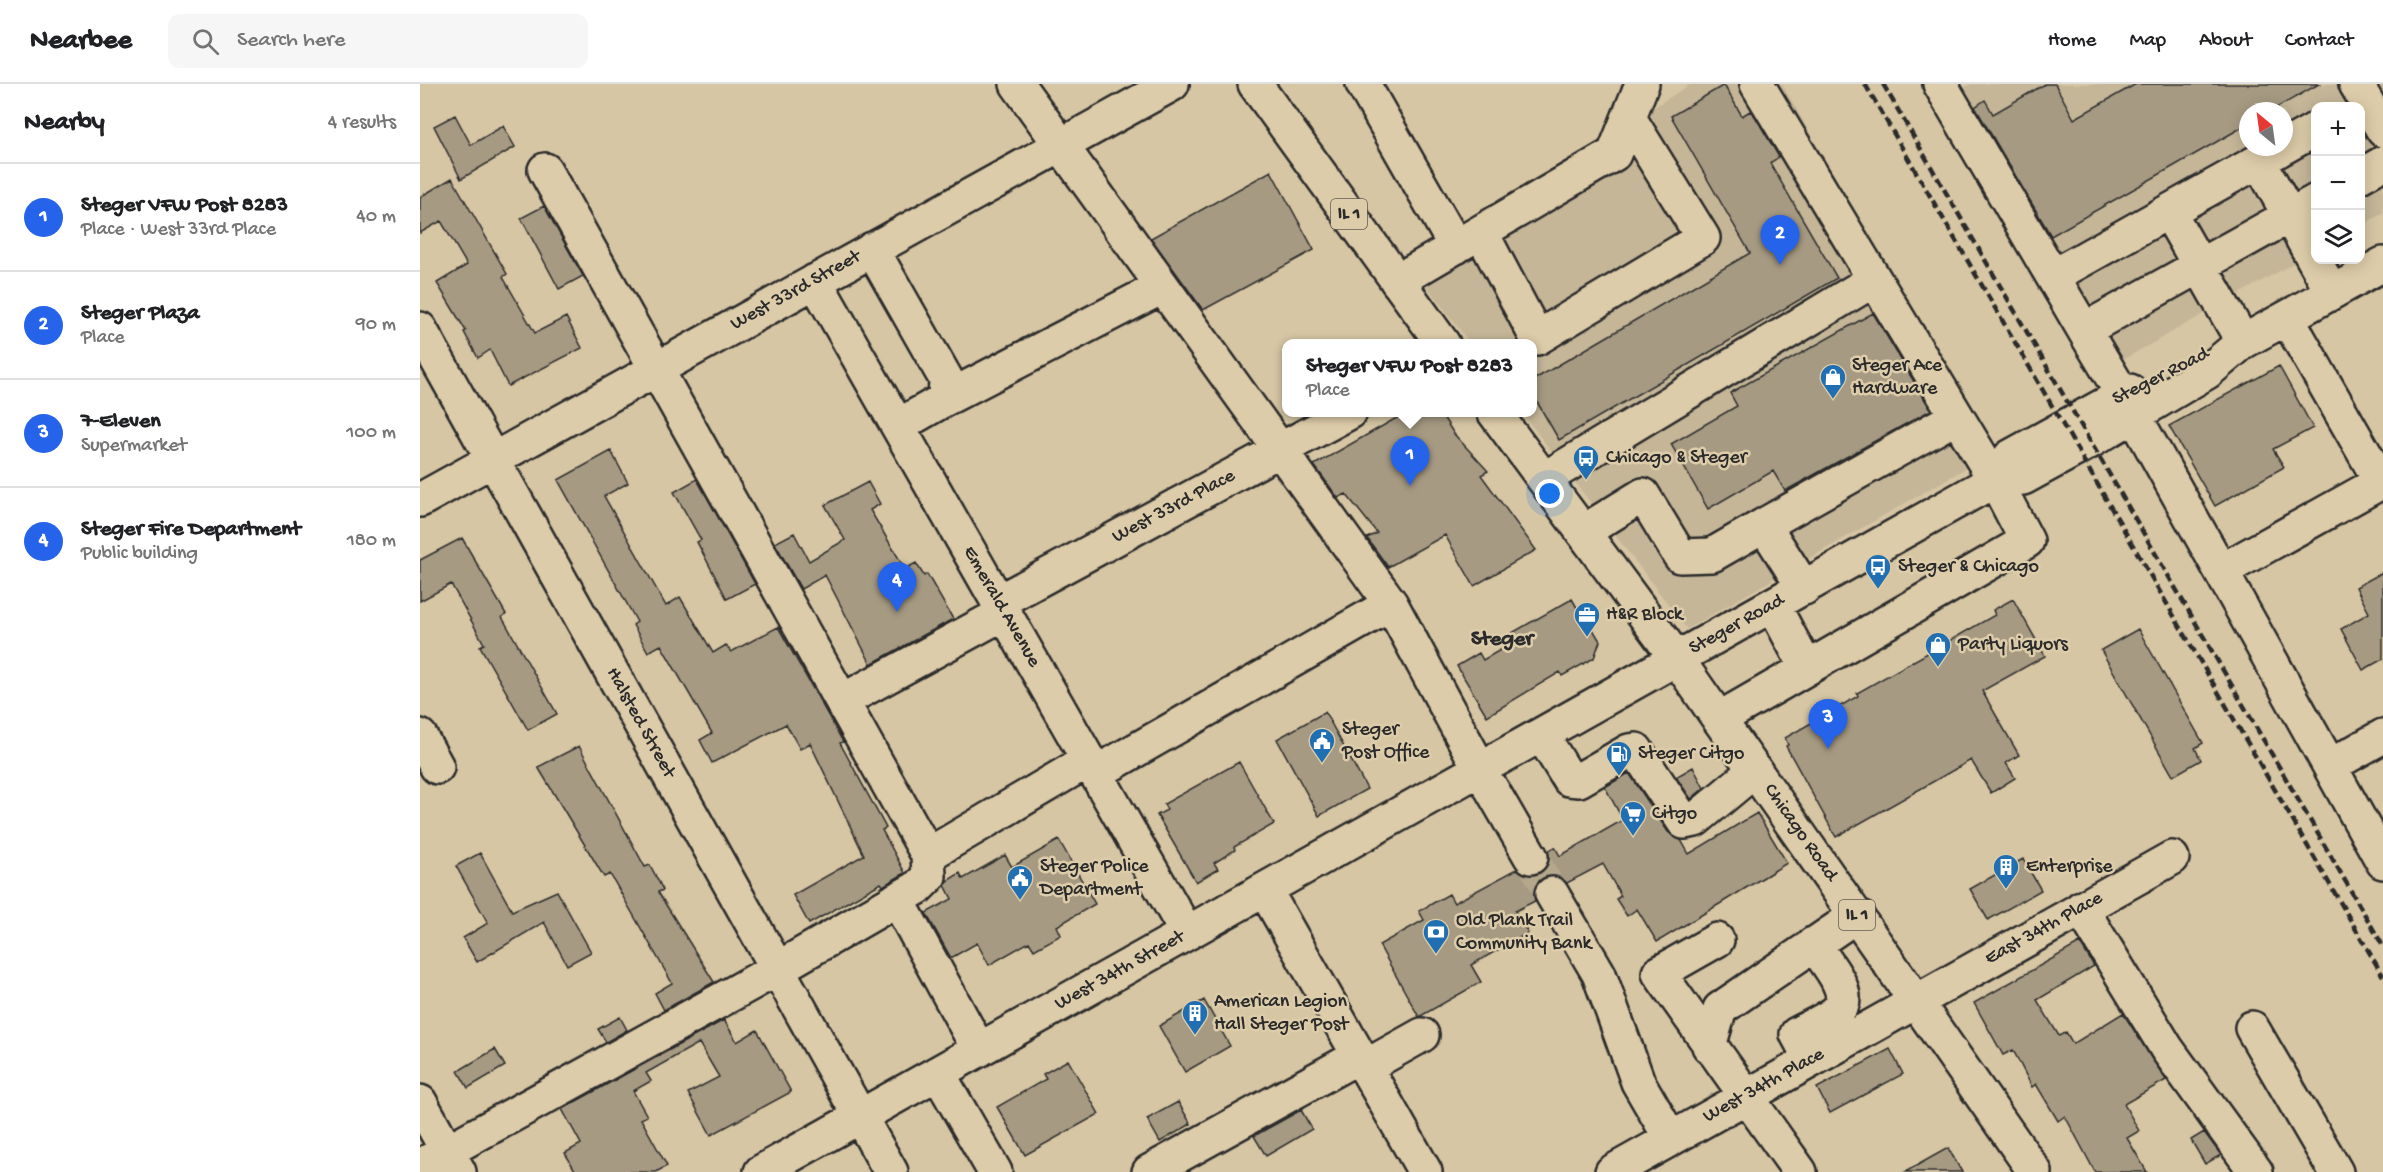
<!DOCTYPE html>
<meta charset="utf-8">
<style>
body{margin:0;font-family:"Gochi Hand",sans-serif;background:#f6f6f6;color:#202124}
.controls{position:absolute;right:18px;top:18px;display:grid;overflow:hidden;border-radius:12px;box-shadow:0 3px 15px #0003}
.controls button{width:54px;height:54px;display:grid;place-items:center;padding:0;border:0;border-bottom:2px solid #e0e0e0;background:#fff;color:#202124;font:30px sans-serif}
.compass{position:absolute;left:1819px;top:18px;width:54px;height:54px;border-radius:50%;background:#fff;box-shadow:0 3px 15px #0003;rotate:331deg}
.you{position:absolute;left:1130px;top:410px;width:21px;height:21px;margin:-15px;border:4px solid #fff;border-radius:50%;background:#1a73e8;box-shadow:0 0 0 9px #1a73e833}
.badge{display:grid;place-items:center;width:39px;height:39px;border-radius:50%;background:#2563eb;color:#fff;font-size:20px;font-weight:700}
.pin{position:absolute;translate:-50% -50px;filter:drop-shadow(0 2px 3px #0008)}
.pin::after{content:'';position:absolute;top:32px;width:21px;height:18px;background:inherit;clip-path:polygon(0 0,100% 0,50% 100%)}
.popup{position:absolute;left:862px;top:255px;width:255px;height:78px;box-sizing:border-box;display:grid;place-content:center;border-radius:12px;background:#fff;filter:drop-shadow(0 2px 4px #0005);font-size:20px;white-space:nowrap;color:#757577}
.popup b{font-size:22px;color:#202124}
.popup::after{content:'';position:absolute;left:50%;top:100%;margin-left:-12px;border:12px solid transparent;border-top-color:#fff}
.list{margin:0;padding:0;list-style:none}
h2{display:flex;justify-content:space-between;align-items:center;height:78px;margin:0;padding:0 24px;font-size:26px}
h2 small{font-size:20px;font-weight:400;color:#757577}
.list li{display:grid;grid-template-columns:39px 1fr auto;gap:18px;align-items:center;box-sizing:border-box;height:108px;padding:0 24px;border-top:2px solid #e0e0e0}
.list b{display:block;font-size:22px;white-space:nowrap}
.list p{margin:0;font-size:20px;white-space:nowrap;color:#757577}
.list em{font-size:20px;font-style:normal;color:#757577}
.icon{flex:none;width:33px;height:33px;fill:none;stroke:currentColor;stroke-width:2;stroke-linecap:round;stroke-linejoin:round}
.map{position:relative;flex:none;width:1963px;height:1088px;overflow:hidden}
header{display:flex;align-items:center;gap:36px;box-sizing:border-box;height:84px;padding:0 30px;background:#fff;border-bottom:2px solid #e0e0e0}
header strong{font-size:28px}
nav{display:flex;gap:33px;margin-inline-start:auto;font-size:21px}
.search{width:420px;height:54px;background:#f6f6f6;display:flex;align-items:center;gap:15px;box-sizing:border-box;padding:0 21px;border-radius:12px;color:#757577;font-size:22px}
main{display:flex}
aside{flex:1;background:#fff}
.map>svg:first-child{display:block}
</style>
<header>
<strong>Nearbee</strong>
<div class="search"><svg class="icon" aria-label="search" viewBox="0 0 24 24"><circle cx="10" cy="10" r="6"/><path d="M15 15l6 6"/></svg>Search here</div>
<nav><a>Home</a><a>Map</a><a>About</a><a>Contact</a></nav>
</header>
<main>
<aside>
<h2>Nearby<small>4 results</small></h2>
<ul class="list">
<li><span class="badge">1</span><div><b>Steger VFW Post 8283</b><p>Place · West 33rd Place</p></div><em>40 m</em></li>
<li><span class="badge">2</span><div><b>Steger Plaza</b><p>Place</p></div><em>90 m</em></li>
<li><span class="badge">3</span><div><b>7-Eleven</b><p>Supermarket</p></div><em>100 m</em></li>
<li><span class="badge">4</span><div><b>Steger Fire Department</b><p>Public building</p></div><em>180 m</em></li>
</ul>
</aside>
<div class="map">
<svg width="1963" height="1088" viewBox="0 0 1963 1088">
<rect width="100%" height="100%" fill="#d6c6a4"/>
<filter id="ink" filterUnits="userSpaceOnUse"><feTurbulence type="fractalNoise" baseFrequency=".0167" numOctaves="2"/><feDisplacementMap in="SourceGraphic" scale="12" xChannelSelector="R" yChannelSelector="G"/><feConvolveMatrix kernelMatrix="1 2 1 2 8 2 1 2 1" color-interpolation-filters="sRGB"/></filter>
<g filter="url(#ink)">
<path fill="#c5b698" fill-rule="evenodd" d="M1271 0H1362L1572 369 1267 545 1102 329 1113 328V260L1050 259 987 177Z
M1551 0H1963V129L1941 142 1940 22H1896L1895 167 1676 291 1520 18ZM1828 27H1864V63H1828Z"/>
<path fill="#a69a82" stroke="#2b2b2b" stroke-width="1.5" d="M1625 0H1635L1654 35 1716 0H1899L1851 27H1828V40L1631 152 1555 23 1565 16 1573 30Z
M1304 1 1322 32 1330 27 1335 32 1359 73 1350 79 1417 194 1139 356 1113 311V296L1330 169 1251 32Z
M35 31 51 61 83 42 95 63 41 95 14 42Z
M851 87 894 166 783 226 731 154Z
M32 94 87 190 83 193 115 249 146 233 162 264 88 302 70 266 58 274 44 248 46 247 17 199 47 181 21 137 0 149V113Z
M124 122 163 192 139 205 101 134Z
M1453 229 1511 326 1365 407 1353 387 1288 425 1251 360 1317 322 1310 309Z
M1859 282 1893 344 1853 365 1864 383 1795 422 1749 342Z
M987 328H1020L1034 350 1068 387 1061 391 1116 466 1054 502 1025 451 968 483 947 454 957 449 926 410 918 414 894 381Z
M191 367 208 399 184 412 246 522 260 513 293 569 306 561 311 568 358 543 423 658 420 659 466 744 462 746 485 789 463 802 461 799 389 840 373 811 444 771 390 659 380 665 366 640 292 679 280 656 292 649 241 561 228 568 213 541 217 538 138 396Z
M277 395 335 500 307 515 277 458 281 456 254 408Z
M448 398 460 420 450 426 485 485 496 479 504 492 507 490 533 535 451 580 405 491 381 505 355 459 374 449 389 477 425 456 405 421Z
M42 454 86 530 82 533 137 630 108 646 60 562 64 560 31 500 0 517V476Z
M1963 488V575L1943 586 1921 545 1949 529 1936 503Z
M1152 515 1159 527 1161 525 1180 557 1174 574 1142 592 1140 588 1067 632 1037 582 1059 569 1063 576 1096 557 1092 549Z
M1593 515 1625 572 1562 607 1599 671 1586 679 1595 694 1571 709 1551 676 1416 753 1366 662 1368 661 1365 654 1438 612 1437 609 1575 531 1573 526Z
M1718 545 1783 659 1775 664 1781 676 1753 692 1681 566Z
M905 628 947 705 899 732 857 655Z
M159 662 225 783 230 781 243 806 238 808 294 898 244 926 235 909 252 899 190 790 184 793 118 683Z
M819 678 854 740 814 763 815 766 794 779 798 785 776 798 737 731 747 726 744 720Z
M1273 683 1284 704 1271 715 1256 693Z
M1209 689 1248 748 1261 756 1269 770 1337 729 1367 779 1237 858 1217 825 1207 832 1196 815 1201 812 1183 780 1147 799 1132 791 1123 794 1115 801V817L1095 827 1108 849 1051 881 1061 898 999 933 959 861 1004 836 999 827 1029 810 1034 819 1097 785 1110 792 1120 789 1127 782 1128 767 1135 763 1140 772 1203 736 1185 703Z
M639 756 675 820 637 842 641 851 614 866 609 858 569 881 557 859 531 874 506 829 532 815 525 801 527 797 540 789 543 795 585 771 592 783Z
M60 769 92 827 137 807 171 868 147 881 124 838 57 878 43 854 68 839 36 782Z
M1603 775 1621 806 1568 836 1550 805Z
M1660 859 1674 882 1617 916 1639 952 1646 948 1653 960 1703 929 1746 996 1704 1020 1719 1047 1707 1054 1727 1088H1675L1645 1032 1638 1037 1616 1000 1612 1003 1593 966 1583 971 1554 919Z
M784 916 810 962 765 988 739 942Z
M200 933 207 946 186 958 178 945Z
M304 936 317 958 337 946 371 1008 291 1051 268 1009 299 993 279 959 226 989 231 997 213 1007 227 1032 221 1035 247 1082 236 1088H156L145 1069 161 1060 142 1025Z
M75 965 85 982 48 1004 38 987Z
M1470 965 1483 990 1410 1029 1397 1004Z
M648 976 679 1030 605 1071 577 1023 626 995 623 990Z
M758 1018 771 1040 740 1058 727 1035Z
M881 1026 892 1045 846 1072 834 1052Z
M1784 1048 1801 1071 1785 1080 1771 1056Z
M1528 1064 1542 1088H1485Z"/>
<g fill="none" stroke-linecap="round" stroke-linejoin="round">
<path stroke="#b4a78c" stroke-width="33" stroke-dasharray="33 16" stroke-linecap="butt" d="M1111 773 1132 810"/>
<g stroke="#2b2b2b" stroke-width="38">
<path id="minor" d="M597 0 971 520 1060 685 1111 773
M943 0 1036 163
M1520 0 1664 246
M1936 0 1963 46
M1839 77 1912 208
M1940 92 1963 79
M1749 128 1823 258
M1061 148 1117 254 1283 154 1209 34
M452 165 526 295 525 315 478 342
M1633 192 1896 45
M395 197 767 849
M977 197 1194 70 1222 0
M0 245 471 1088
M1703 311 1664 246 1896 117
M525 315 742 203
M1714 331 1963 778
M1124 395 1452 197
M1575 396 1590 373 1710 307
M0 416 752 0
M1344 441 1536 333
M1163 448 1223 411 1260 472 1292 471 1344 441 1384 504
M1801 487 1961 398 1867 234
M578 518 930 328
M1353 521 1386 583
M422 617 584 529
M1299 635 1607 457 1575 396 1337 0
M1122 651 1149 695 1159 696 1209 667 1216 666 1264 738 1275 736 1335 686
M0 652 17 683
M1910 682 1963 652
M676 689 971 520
M508 771 669 676
M845 806 1005 1088
M1132 810 1179 890 1218 998 1251 1055
M477 815 559 966
M1661 824 1747 965 1836 1088
M1297 856 1239 889 1380 1088
M1832 944 1916 1088
M1289 962 1300 925 1437 831
M1391 976 1377 950C1389 943 1408 936 1418 926 1435 909 1403 875 1393 860
M945 983 1002 951
M518 989 575 1088
M0 1018 39 1088
M0 1082 357 885 497 804 509 792 508 771 125 86
M341 1088 1575 396 1603 394 1669 358 1787 288 1823 258 1963 180
M729 1088 939 972
M1192 1088 1752 774"/>
</g>
<g stroke="#2b2b2b" stroke-width="38">
<path id="major" d="M835 0 1023 260
M1074 328 1257 575 1615 1088"/>
</g>
<use href="#minor" stroke="#ddcca9" stroke-width="33"/>
<use href="#major" stroke="#ddcca9" stroke-width="33"/>
<path stroke="#2b2b2b" stroke-width="4.5" stroke-dasharray="9 4.5" stroke-linecap="butt" d="M1445 0 1963 892
M1463 0 1963 862"/>
</g>
</g>
<defs>
<g id="shop-pin" transform="scale(1.35)"><path d="M0 17L-7.5 6A9.5 9.5 0 1 1 7.5 6Z" fill="#1f6fb2" stroke="#ddcca9"/><path d="M-5-2.5h2.3a2.7 3.5 0 0 1 5.4 0H5L5.5 6h-11ZM-1.5-2.5h3a1.5 2.3 0 0 0-3 0Z" fill="#fff"/></g>
<g id="bus-pin" transform="scale(1.35)"><path d="M0 17L-7.5 6A9.5 9.5 0 1 1 7.5 6Z" fill="#1f6fb2" stroke="#ddcca9"/><path d="M-5-6H5V4H4V6H2V4H-2V6H-4V4H-5ZM-3.5-4V0h7V-4ZM-3.5 1.2v1.5H-2V1.2ZM2 1.2v1.5H3.5V1.2Z" fill="#fff"/></g>
<g id="office-pin" transform="scale(1.35)"><path d="M0 17L-7.5 6A9.5 9.5 0 1 1 7.5 6Z" fill="#1f6fb2" stroke="#ddcca9"/><path d="M-6-3h4V-5.5h4V-3h4V5H-6ZM-1-4.5V-3h2v-1.5ZM-6 0V1H6V0Z" fill="#fff"/></g>
<g id="civic-pin" transform="scale(1.35)"><path d="M0 17L-7.5 6A9.5 9.5 0 1 1 7.5 6Z" fill="#1f6fb2" stroke="#ddcca9"/><path d="M-.6-6.5H3V-4.5H.6V-3L4-1V1h2V6H-6V1h2V-1L-.6-3ZM-1.2 2.5V6h2.4V2.5Z" fill="#fff"/></g>
<g id="fuel-pin" transform="scale(1.35)"><path d="M0 17L-7.5 6A9.5 9.5 0 1 1 7.5 6Z" fill="#1f6fb2" stroke="#ddcca9"/><path d="M-5.5-6h7V0h2V4h1.3V-2.5L3-4.5l.8-.8L6-3V5H2.5V1h-1V6h-7ZM-4.2-4.7v3.2H.2V-4.7Z" fill="#fff"/></g>
<g id="supermarket-pin" transform="scale(1.35)"><path d="M0 17L-7.5 6A9.5 9.5 0 1 1 7.5 6Z" fill="#1f6fb2" stroke="#ddcca9"/><path d="M-6-5.5h2.5l.6 2H6L4.5 2H-2.5L-4.4-4H-6ZM-1.5 3.2a1.3 1.3 0 1 0 .1 0ZM3 3.2a1.3 1.3 0 1 0 .1 0Z" fill="#fff"/></g>
<g id="building-pin" transform="scale(1.35)"><path d="M0 17L-7.5 6A9.5 9.5 0 1 1 7.5 6Z" fill="#1f6fb2" stroke="#ddcca9"/><path d="M-4-6H4V6H1V3H-1V6H-4ZM-2.5-4.3h1.7v1.8h-1.7ZM.8-4.3h1.7v1.8H.8ZM-2.5-1h1.7V.8h-1.7ZM.8-1h1.7V.8H.8Z" fill="#fff"/></g>
<g id="bank-pin" transform="scale(1.35)"><path d="M0 17L-7.5 6A9.5 9.5 0 1 1 7.5 6Z" fill="#1f6fb2" stroke="#ddcca9"/><path d="M-6-4H6V4H-6ZM0-2.3a2.3 2.3 0 1 0 0 4.6a2.3 2.3 0 1 0 0-4.6Z" fill="#fff"/></g>
</defs>
<g fill-rule="evenodd">
<use href="#shop-pin" x="1413" y="293"/>
<use href="#bus-pin" x="1166" y="374"/>
<use href="#bus-pin" x="1458" y="483"/>
<use href="#office-pin" x="1167" y="531"/>
<use href="#shop-pin" x="1518" y="561"/>
<use href="#civic-pin" x="902" y="657"/>
<use href="#fuel-pin" x="1199" y="670"/>
<use href="#supermarket-pin" x="1213" y="730"/>
<use href="#building-pin" x="1586" y="783"/>
<use href="#civic-pin" x="600" y="794"/>
<use href="#bank-pin" x="1016" y="848"/>
<use href="#building-pin" x="775" y="929"/>
</g>
<g text-anchor="middle" dominant-baseline="central" stroke-width="5" stroke-linejoin="round" paint-order="stroke">
<g fill="#ddcca9" stroke="#605b51" stroke-width="1.5">
<rect x="911" y="115" width="36" height="30" rx="4.5"/>
<rect x="1419" y="816" width="36" height="30" rx="4.5"/>
</g>
<g font-size="18" font-weight="bold" fill="#2b2b2b">
<text x="929" y="130">IL 1</text>
<text x="1437" y="831">IL 1</text>
</g>
<g font-size="20" fill="#2b2b2b" stroke="#ddcca9">
<text transform="translate(376 207) rotate(-29)">West 33rd Street</text>
<text transform="translate(1741 293) rotate(-27)">Steger Road</text>
<text transform="translate(754 423) rotate(-28)">West 33rd Place</text>
<text transform="translate(581 523) rotate(60)">Emerald Avenue</text>
<text transform="translate(1317 541) rotate(-29)">Steger Road</text>
<text transform="translate(220 639) rotate(61)">Halsted Street</text>
<text transform="translate(1380 749) rotate(55)">Chicago Road</text>
<text transform="translate(1624 845) rotate(-29)">East 34th Place</text>
<text transform="translate(700 887) rotate(-29)">West 34th Street</text>
<text transform="translate(1344 1002) rotate(-29)">West 34th Place</text>
</g>
<g font-size="20" fill="#2b2b2b" stroke="#ddcca9" text-anchor="start">
<text x="1432" y="282">Steger Ace<tspan x="1432" dy="23">Hardware</tspan></text>
<text x="1186" y="374">Chicago &amp; Steger</text>
<text x="1478" y="483">Steger &amp; Chicago</text>
<text x="1186" y="531">H&amp;R Block</text>
<text x="1538" y="561">Party Liquors</text>
<text x="922" y="646">Steger<tspan x="922" dy="23">Post Office</tspan></text>
<text x="1218" y="670">Steger Citgo</text>
<text x="1232" y="730">Citgo</text>
<text x="620" y="783">Steger Police<tspan x="620" dy="23">Department</tspan></text>
<text x="1606" y="783">Enterprise</text>
<text x="1036" y="837">Old Plank Trail<tspan x="1036" dy="23">Community Bank</tspan></text>
<text x="794" y="918">American Legion<tspan x="794" dy="23">Hall Steger Post</tspan></text>
</g>
<g font-size="22" font-weight="bold" fill="#2b2b2b" stroke="#ddcca9">
<text x="1082" y="556">Steger</text>
</g>
</g>
</svg>
<div class="controls">
<button>+</button>
<button>−</button>
<button><svg class="icon" aria-label="layers" viewBox="0 0 24 24"><path d="M12 4l9 5-9 5-9-5zM3 14l9 5 9-5"/></svg></button>
</div>
<svg class="compass" viewBox="-18 -18 36 36"><path d="M0-13l5 13h-10z" fill="#e53935"/><path d="M0 13l5-13h-10z" fill="#757577"/></svg>
<div class="you"></div>
<div class="pin badge" style="left:990px;top:402px">1</div>
<div class="popup"><b>Steger VFW Post 8283</b>Place</div>
<div class="pin badge" style="left:1360px;top:181px">2</div>
<div class="pin badge" style="left:1408px;top:665px">3</div>
<div class="pin badge" style="left:477px;top:528px">4</div>
</div>
</main>
